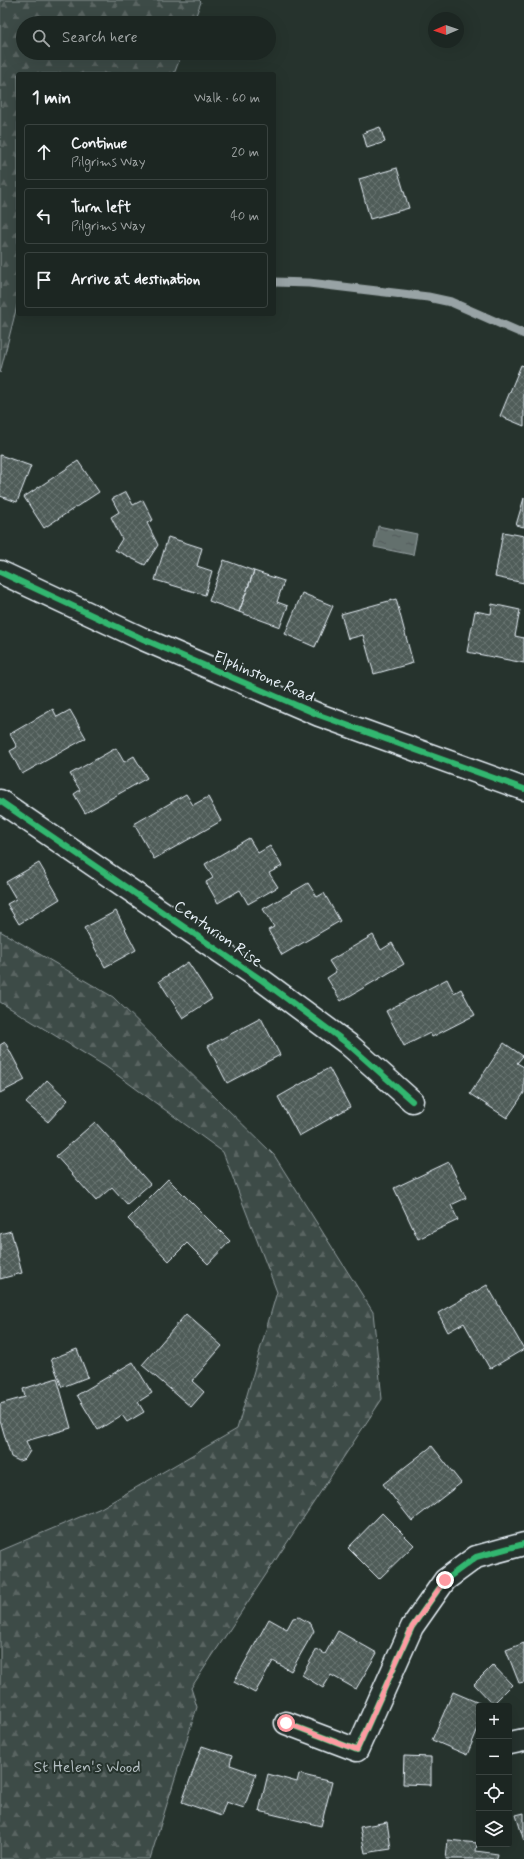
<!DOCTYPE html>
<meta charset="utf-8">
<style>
body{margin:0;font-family:Mynerve,sans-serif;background:#29322f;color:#f1f3f6}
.controls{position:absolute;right:12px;bottom:12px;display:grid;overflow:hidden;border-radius:4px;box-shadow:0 4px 16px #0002}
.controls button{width:36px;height:36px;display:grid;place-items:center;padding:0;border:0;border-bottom:1px solid #3a4340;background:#1c2622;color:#f1f3f6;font:20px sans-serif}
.compass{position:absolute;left:428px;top:12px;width:36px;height:36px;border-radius:50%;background:#1c2622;box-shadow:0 4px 16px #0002;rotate:268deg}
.stop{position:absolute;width:12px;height:12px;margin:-9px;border:3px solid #ff9aa2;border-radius:50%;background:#fff}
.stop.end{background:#ff9aa2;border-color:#fff;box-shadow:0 1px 4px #0008}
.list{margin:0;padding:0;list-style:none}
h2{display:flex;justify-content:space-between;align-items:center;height:52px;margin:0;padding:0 16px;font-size:17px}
h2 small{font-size:13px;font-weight:400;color:#a0a5a5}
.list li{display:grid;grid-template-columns:26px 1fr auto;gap:12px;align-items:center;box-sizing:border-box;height:56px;margin:0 8px 8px;padding:0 8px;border:1px solid #3a4340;border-radius:4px}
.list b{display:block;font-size:15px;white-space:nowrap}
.list p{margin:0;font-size:13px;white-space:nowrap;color:#a0a5a5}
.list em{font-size:13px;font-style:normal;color:#a0a5a5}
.icon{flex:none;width:22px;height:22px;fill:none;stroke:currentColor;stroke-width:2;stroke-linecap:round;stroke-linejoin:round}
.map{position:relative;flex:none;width:524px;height:1859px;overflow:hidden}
.search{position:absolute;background:#1c2622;box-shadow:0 4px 16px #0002;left:16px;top:16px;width:260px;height:44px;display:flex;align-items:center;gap:10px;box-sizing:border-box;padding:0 14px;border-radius:22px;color:#a0a5a5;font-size:15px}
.panel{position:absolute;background:#1c2622;box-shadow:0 4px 16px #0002;left:16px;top:72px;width:260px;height:244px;border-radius:4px}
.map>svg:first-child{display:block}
</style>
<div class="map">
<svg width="524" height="1859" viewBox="0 0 524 1859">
<defs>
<pattern id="forest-firs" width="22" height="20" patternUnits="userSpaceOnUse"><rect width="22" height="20" fill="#3e4b47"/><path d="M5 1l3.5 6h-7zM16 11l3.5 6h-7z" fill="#5a6562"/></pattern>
<pattern id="water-ripples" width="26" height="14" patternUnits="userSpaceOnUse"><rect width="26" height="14" fill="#636f6d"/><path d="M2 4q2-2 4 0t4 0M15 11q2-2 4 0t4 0" fill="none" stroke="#535a5a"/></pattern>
<pattern id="building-cross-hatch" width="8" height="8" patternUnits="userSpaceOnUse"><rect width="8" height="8" fill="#505c59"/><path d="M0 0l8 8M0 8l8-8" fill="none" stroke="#697472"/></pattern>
</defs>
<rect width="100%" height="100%" fill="#26332d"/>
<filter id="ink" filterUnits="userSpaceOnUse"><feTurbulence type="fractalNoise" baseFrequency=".025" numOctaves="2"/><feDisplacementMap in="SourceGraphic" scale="8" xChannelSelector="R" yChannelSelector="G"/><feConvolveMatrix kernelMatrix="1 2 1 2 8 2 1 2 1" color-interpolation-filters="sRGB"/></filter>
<g filter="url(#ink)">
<path fill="url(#forest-firs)" stroke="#939ea0" d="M0 0H199L201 2 193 23H23V53H182L174 74H18V302L0 373Z
M0 931 113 997 274 1155 373 1312 382 1399 191 1688 197 1707 150 1859H0V1551L101 1508 237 1429 277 1292 223 1152 105 1066 0 1002Z"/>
<path fill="url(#water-ripples)" stroke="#98a3a5" d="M378 526 417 534 413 555 374 547Z"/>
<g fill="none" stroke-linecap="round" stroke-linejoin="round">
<path stroke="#98a3a5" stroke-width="9" d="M274 282 309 283 428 297 451 302 524 334"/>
</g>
<path fill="url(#building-cross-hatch)" stroke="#e8f1f8" d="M380 127 385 142 367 148 363 133Z
M397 168 409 208 370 219 359 179Z
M521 365 524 366V426L500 416Z
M0 455 31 466 17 502 0 496Z
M78 461 99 492 44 528 24 497Z
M126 492 133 505 143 500 153 520 147 523 158 545 145 565 115 550 122 539 111 517 119 512 112 499Z
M524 498V527L516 525Z
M503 532 524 536V583L495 577Z
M168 537 202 548 197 566 212 571 205 595 155 580Z
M224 560 254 571 239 612 209 601Z
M254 571 284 581 277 602 288 606 280 627 239 612Z
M302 593 333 606 315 647 285 634Z
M396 599 413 663 374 674 363 635 348 639 341 614Z
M492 604 520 610 515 636 524 638V663L467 652 475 611 491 614Z
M53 709 57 717 70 710 86 738 22 774 10 751 17 747 10 734Z
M116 748 124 762 134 756 147 778 85 813 74 794 80 790 70 774Z
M186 794 193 805 208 797 221 821 154 859 134 824Z
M249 838 258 853 270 846 282 866 269 873 278 887 248 904 240 890 218 903 206 882 213 878 205 864Z
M39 863 60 899 19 924 7 904 16 899 6 882Z
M308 883 317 897 324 893 340 921 282 955 268 930 274 927 263 909Z
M116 911 136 950 105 967 84 928Z
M373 935 381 950 392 943 404 964 341 1001 327 978 336 972 329 961Z
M188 962 212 999 183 1018 159 981Z
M447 979 454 993 461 989 475 1015 432 1037 430 1033 404 1046 386 1011Z
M261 1018 280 1055 227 1083 208 1046Z
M5 1042 25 1080 0 1093V1045Z
M504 1043 523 1056 517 1063 524 1067V1093L507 1118 470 1094Z
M329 1068 350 1107 299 1136 278 1097Z
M47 1080 68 1100 48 1122 26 1103Z
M95 1122 150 1184 127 1204 112 1187 96 1201 56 1156Z
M449 1162 466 1198 451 1205 458 1220 418 1239 394 1188Z
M168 1179 230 1241 208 1264 187 1243 169 1261 128 1219Z
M11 1231 22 1273 0 1279V1234Z
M487 1285 524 1349 490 1369 464 1323 448 1332 438 1313Z
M186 1314 222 1346 192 1381 204 1392 191 1407 142 1365Z
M77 1349 88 1377 62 1387 51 1359Z
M133 1362 152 1393 138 1402 144 1412 127 1422 122 1415 98 1430 77 1395Z
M57 1378 71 1428 26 1441 30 1451 25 1459 19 1461 11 1457 0 1420V1404L25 1397 23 1389Z
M432 1446 461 1483 412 1521 383 1484Z
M382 1513 414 1545 379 1579 348 1548Z
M299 1617 311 1624 314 1631 291 1671 273 1661 255 1693 234 1682 269 1619 287 1629 293 1618Z
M338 1631 377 1653 356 1689 331 1675 323 1688 302 1675 317 1649 325 1654Z
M524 1643V1682L519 1683 506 1650Z
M493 1665 512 1685 493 1704 474 1684Z
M453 1692 486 1706H479V1726L467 1755 432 1740Z
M202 1746 232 1756 230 1765 256 1774 244 1808 226 1802 221 1816 182 1802Z
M404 1756 431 1757V1785L403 1784Z
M268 1774 297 1782 299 1774 332 1782 321 1826 259 1811Z
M524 1813V1841L516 1815Z
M387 1822 391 1849 365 1853 360 1827Z
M448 1840 477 1843 476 1851 498 1854 497 1859H446Z"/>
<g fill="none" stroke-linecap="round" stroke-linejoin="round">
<g stroke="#e8f1f8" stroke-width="25">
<path id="minor" d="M0 801 263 981 348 1044 412 1101
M286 1723 357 1750 412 1627 445 1580 476 1557 524 1544
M510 1743 524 1740"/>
</g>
<g stroke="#e8f1f8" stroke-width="25">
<path id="tertiary" d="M0 572 143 639 319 715 524 789"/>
</g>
<use href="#minor" stroke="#26332d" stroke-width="22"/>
<use href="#tertiary" stroke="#26332d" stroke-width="22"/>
<g stroke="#26332d" stroke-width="8">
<path id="cycleway" d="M0 572 143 639 319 715 524 789
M0 801 263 981 348 1044 412 1101
M286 1723 357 1750 412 1627 445 1580 476 1557 524 1544"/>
</g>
<use href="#cycleway" stroke="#33b770" stroke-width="6"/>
</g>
</g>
<g fill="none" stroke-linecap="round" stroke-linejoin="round" filter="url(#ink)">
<path stroke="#ff9aa2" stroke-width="5" d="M286 1723 357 1750 412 1627 445 1580"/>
</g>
<g text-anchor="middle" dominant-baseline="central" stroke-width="4" stroke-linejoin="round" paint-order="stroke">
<g font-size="16" fill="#e8f1f8" stroke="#26332d">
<text transform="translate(264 677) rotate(23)">Elphinstone Road</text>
<text transform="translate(218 934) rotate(35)">Centurion Rise</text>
</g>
<g font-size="16" fill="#b5bfc3" stroke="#26332d">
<text x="87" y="1767">St Helen's Wood</text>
</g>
</g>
</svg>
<div class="controls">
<button>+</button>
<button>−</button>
<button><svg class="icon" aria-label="locate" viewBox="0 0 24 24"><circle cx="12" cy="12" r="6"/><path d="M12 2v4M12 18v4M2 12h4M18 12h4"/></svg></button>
<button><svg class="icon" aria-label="layers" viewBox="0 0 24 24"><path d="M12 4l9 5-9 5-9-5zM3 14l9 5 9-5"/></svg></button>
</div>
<svg class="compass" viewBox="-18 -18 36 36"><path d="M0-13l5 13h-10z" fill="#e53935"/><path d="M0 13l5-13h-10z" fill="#a0a5a5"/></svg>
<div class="stop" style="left:286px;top:1723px"></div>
<div class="stop end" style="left:445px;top:1580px"></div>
<div class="search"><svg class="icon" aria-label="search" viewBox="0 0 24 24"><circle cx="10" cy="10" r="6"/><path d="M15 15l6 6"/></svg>Search here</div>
<section class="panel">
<h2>1 min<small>Walk · 60 m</small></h2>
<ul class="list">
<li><svg class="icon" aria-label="ahead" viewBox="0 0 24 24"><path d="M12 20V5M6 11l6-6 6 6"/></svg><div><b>Continue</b><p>Pilgrims Way</p></div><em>20 m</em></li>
<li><svg class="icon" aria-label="left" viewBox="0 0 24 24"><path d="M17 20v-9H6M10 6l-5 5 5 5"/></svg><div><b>Turn left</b><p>Pilgrims Way</p></div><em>40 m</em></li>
<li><svg class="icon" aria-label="arrive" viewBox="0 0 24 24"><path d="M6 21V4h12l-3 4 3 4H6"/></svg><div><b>Arrive at destination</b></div></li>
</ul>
</section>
</div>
